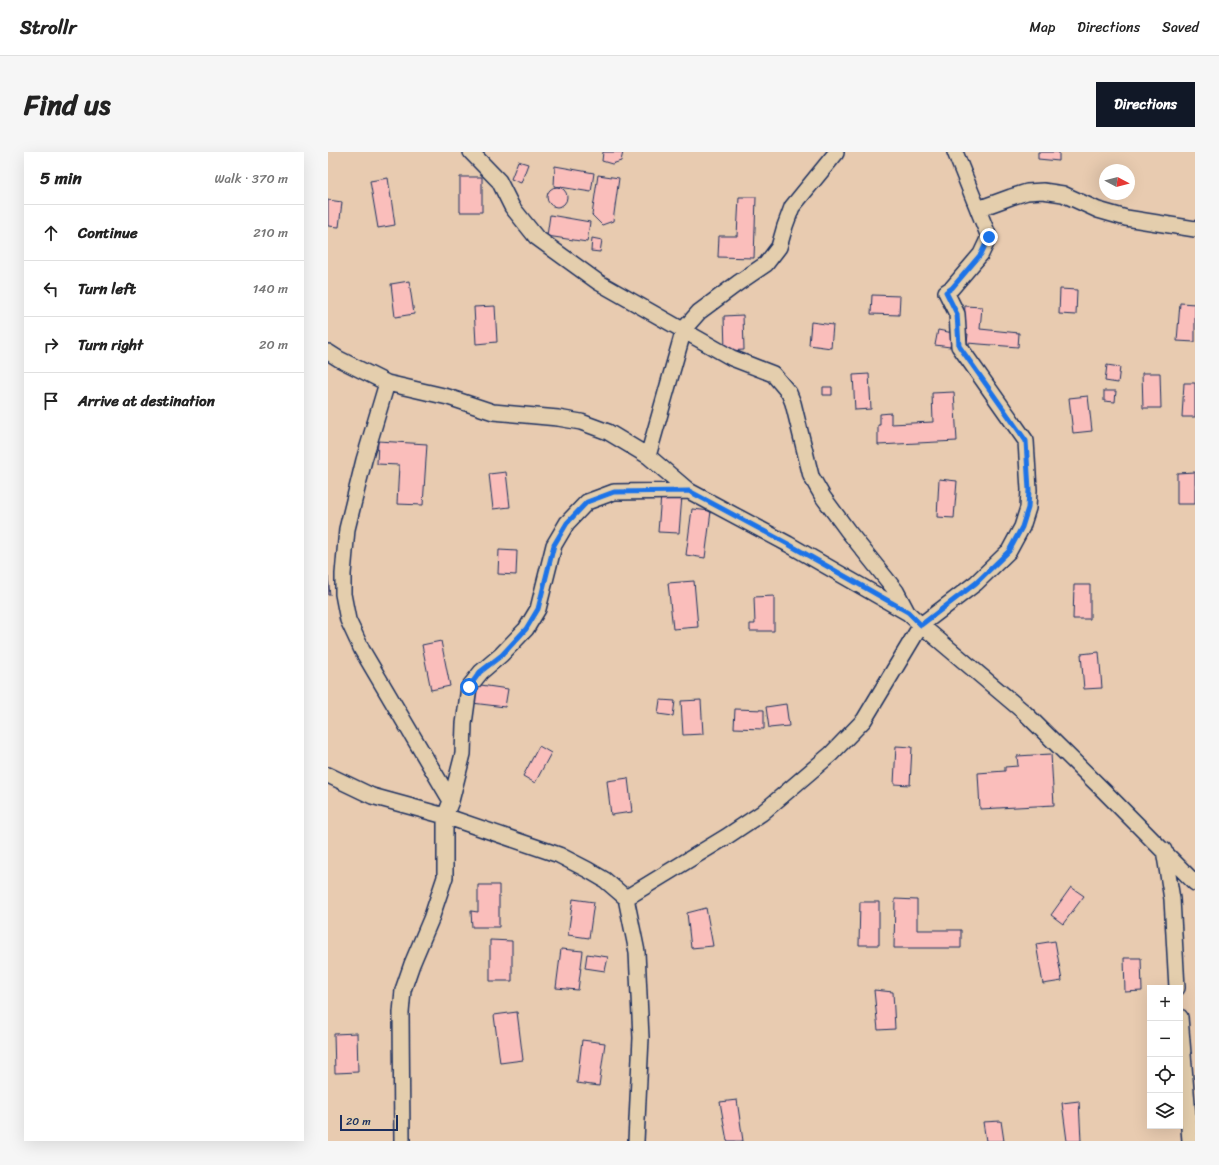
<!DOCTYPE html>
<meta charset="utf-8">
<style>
body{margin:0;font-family:Sriracha,sans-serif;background:#f6f6f6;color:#222}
.controls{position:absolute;right:12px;bottom:12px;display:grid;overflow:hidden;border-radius:0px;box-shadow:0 4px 16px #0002}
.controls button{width:36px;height:36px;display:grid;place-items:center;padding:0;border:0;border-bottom:1px solid #e0e0e0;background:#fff;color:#222;font:20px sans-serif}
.compass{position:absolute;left:771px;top:12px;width:36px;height:36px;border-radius:50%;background:#fff;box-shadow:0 4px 16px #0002;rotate:97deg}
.scale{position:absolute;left:12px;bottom:10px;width:58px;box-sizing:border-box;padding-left:4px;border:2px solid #1b2f5e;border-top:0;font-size:11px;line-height:14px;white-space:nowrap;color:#1b2f5e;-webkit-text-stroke:3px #e4cead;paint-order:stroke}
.stop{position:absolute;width:12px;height:12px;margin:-9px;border:3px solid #1a73e8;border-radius:50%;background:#fff}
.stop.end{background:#1a73e8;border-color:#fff;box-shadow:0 1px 4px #0008}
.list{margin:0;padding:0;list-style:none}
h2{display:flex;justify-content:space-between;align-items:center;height:52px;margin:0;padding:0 16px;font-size:17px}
h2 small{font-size:13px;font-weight:400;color:#767676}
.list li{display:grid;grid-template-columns:26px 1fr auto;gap:12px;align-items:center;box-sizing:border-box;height:56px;padding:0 16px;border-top:1px solid #e0e0e0}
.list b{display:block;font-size:15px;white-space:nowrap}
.list em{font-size:13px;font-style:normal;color:#767676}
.icon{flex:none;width:22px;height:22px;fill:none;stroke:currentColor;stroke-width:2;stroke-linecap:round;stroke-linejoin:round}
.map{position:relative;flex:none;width:867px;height:989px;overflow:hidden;border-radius:0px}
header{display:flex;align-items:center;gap:24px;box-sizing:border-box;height:56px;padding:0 20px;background:#fff;border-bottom:1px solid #e0e0e0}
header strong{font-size:19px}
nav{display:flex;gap:22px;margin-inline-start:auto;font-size:14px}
.intro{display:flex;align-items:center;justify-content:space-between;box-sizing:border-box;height:96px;padding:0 24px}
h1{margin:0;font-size:28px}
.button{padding:10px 18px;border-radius:0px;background:#111827;color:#fff;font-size:14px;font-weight:700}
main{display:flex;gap:24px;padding:0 24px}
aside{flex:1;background:#fff;border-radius:0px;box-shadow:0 4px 16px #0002}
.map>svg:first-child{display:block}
</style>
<header>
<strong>Strollr</strong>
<nav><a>Map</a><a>Directions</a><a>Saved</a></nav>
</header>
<div class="intro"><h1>Find us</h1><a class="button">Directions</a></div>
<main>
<aside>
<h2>5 min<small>Walk · 370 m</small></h2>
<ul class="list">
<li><svg class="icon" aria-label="ahead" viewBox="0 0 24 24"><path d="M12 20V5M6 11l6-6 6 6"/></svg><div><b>Continue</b></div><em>210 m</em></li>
<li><svg class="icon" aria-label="left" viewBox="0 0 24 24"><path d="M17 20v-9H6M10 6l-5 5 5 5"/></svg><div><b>Turn left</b></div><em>140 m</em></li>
<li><svg class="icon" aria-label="right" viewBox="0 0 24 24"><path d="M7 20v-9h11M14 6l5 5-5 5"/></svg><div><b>Turn right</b></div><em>20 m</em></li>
<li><svg class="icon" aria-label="arrive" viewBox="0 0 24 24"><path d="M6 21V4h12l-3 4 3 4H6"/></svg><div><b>Arrive at destination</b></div></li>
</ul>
</aside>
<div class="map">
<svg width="867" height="989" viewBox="0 0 867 989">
<rect width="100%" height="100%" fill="#e8cbb0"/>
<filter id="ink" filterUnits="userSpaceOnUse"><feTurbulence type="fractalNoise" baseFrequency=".025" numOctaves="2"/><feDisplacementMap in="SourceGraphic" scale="8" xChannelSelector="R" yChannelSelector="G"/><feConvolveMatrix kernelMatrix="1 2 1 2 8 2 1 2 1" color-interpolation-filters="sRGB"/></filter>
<g filter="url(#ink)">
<path fill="#fabebb" stroke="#1b2f5e" d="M275 0H295L293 9 284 12 274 9Z
M710 0H731V9L710 7Z
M190 9 200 12 193 31 183 27Z
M227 14 266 21 263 40 226 34Z
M270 23 291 26 285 69 274 73 264 63Z
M132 25H154V60H132Z
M60 26 67 73 50 76 42 29Z
M219 45a10 10 0 1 1 20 0a10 10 0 1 1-20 0Z
M411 45H428L426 106 390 105 391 84H409Z
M0 48 14 50 11 75 0 74Z
M222 63 262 70 259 90 219 84Z
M264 86 274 88 272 100 263 99Z
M81 129 86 162 67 165 63 132Z
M732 137 749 138 748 163 731 162Z
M544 143 572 144 571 163 543 162Z
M852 151 867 152V190L849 189Z
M167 154 169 190 148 192 146 155Z
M637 154 654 155 652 177 691 181 690 195 639 191 640 182H635Z
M415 163 416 198 397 199 396 164Z
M483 170 505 173 503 196 481 193Z
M610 178 625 181 622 195 607 193Z
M779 213 792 215 790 231 777 229Z
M814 221H832L833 256H815Z
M541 222 543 257 527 258 525 223Z
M856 231H867V265H854Z
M495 235H504V243H495Z
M776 239H788L787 250 776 249Z
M626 240 629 289 550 293V273H552V262L563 261V272L605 270 604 241Z
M760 244 764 279 745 281 741 246Z
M50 289 99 292 95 353 69 352 71 313 49 312Z
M178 320 182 355 165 357 161 322Z
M867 320V352H849V321Z
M611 327 629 329 626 366 609 365Z
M333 343 354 344 351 381 330 380Z
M364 357 383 359 377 406 358 403Z
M171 398 189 399 188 423 170 422Z
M0 424 2 443H0Z
M366 429 370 475 345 477 340 431Z
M746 433H762V467H745Z
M446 444V479H422V472H427L426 445Z
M113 489 122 534 103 538 94 493Z
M771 500 774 536 756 537 753 502Z
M146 532 180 537 177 555 144 551Z
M332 548 347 549 345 564 330 562Z
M373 548 375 582 355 583 353 549Z
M458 552 461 574 441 576 438 555Z
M407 557 436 558V577L406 576Z
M211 594 223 601 207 631 195 624Z
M568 594 584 595 582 633 566 632Z
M723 602 726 653 652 657 650 621 677 619V615L690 614 689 604Z
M300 626 304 660 283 663 279 629Z
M150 733H171V775H144L143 759 150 760Z
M743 735 756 744 735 772 723 763Z
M245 747 266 750 261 786 240 783Z
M567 747 589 748V778H633V796H566Z
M532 750H551V793H531Z
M378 756 385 794 363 796 359 761Z
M162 788 184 789V829H162Z
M727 789 734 829 715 832 708 792Z
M233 797 255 799 250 838 228 836Z
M259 802 280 805 277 819 257 816Z
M796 806H813L814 839 797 840Z
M546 838 565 840 567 877 550 878Z
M189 860 195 908 172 911 166 863Z
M29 881 30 920 7 921 6 882Z
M254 888 277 891 271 934 249 931Z
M409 948 415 989H399L392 950Z
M751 949 753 989H739L734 951Z
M673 969 676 989H658L655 970Z"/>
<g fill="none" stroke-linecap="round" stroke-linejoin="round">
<g stroke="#1b2f5e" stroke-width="18">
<path id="minor" d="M143 0 171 29 184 55 208 85 270 130 404 206 445 222 461 241 465 251 483 324 495 345 520 379 568 439 579 460
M650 57 683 45 699 40 715 39 735 42 770 58 798 66 867 77
M0 200 11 207 59 231 120 245 165 260 230 266 253 270 280 280 320 304 361 339 460 392 580 461 593 473 697 561 776 639 867 731
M59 231 36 308 19 377 15 422V442L20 468 34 498 123 649 117 664V725L103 767 84 812 75 838 73 861 74 989
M320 304 356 177 371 160 410 131 438 112 451 95 457 74 464 55 508 1
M0 623 44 644 117 664 231 703 260 718 277 728 298 746 309 800 313 886 308 989
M123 649 135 602 136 572 141 535 153 520 173 503 198 477 210 457 226 393 239 371 259 350 286 340 361 339
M836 698 844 747 849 836
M298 746 398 685 434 661 503 602 536 568 593 473 648 431 681 399 694 375 700 356 701 338 698 289 631 194 629 162 618 140 624 136 653 102 661 85 627 0
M852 865 862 989"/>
</g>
<use href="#minor" stroke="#e4cead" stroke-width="15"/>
</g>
</g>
<g fill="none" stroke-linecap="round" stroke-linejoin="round" filter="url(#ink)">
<path stroke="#1a73e8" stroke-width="5" d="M141 535 152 520 174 503 198 477 210 457 226 393 239 371 259 350 286 340 361 339 460 392 580 460 593 473 648 431 681 399 694 375 700 356 701 338 698 289 631 194 629 162 618 140 624 136 653 102 661 85"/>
</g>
</svg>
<div class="controls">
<button>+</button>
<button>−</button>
<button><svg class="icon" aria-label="locate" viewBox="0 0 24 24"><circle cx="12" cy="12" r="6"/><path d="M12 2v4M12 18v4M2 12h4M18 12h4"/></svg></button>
<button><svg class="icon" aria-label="layers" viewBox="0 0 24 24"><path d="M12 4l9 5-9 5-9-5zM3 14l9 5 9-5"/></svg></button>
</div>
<svg class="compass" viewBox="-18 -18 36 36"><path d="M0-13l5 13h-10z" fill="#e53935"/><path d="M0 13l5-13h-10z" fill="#767676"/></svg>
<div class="scale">20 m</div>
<div class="stop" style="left:141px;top:535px"></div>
<div class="stop end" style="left:661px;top:85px"></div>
</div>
</main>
